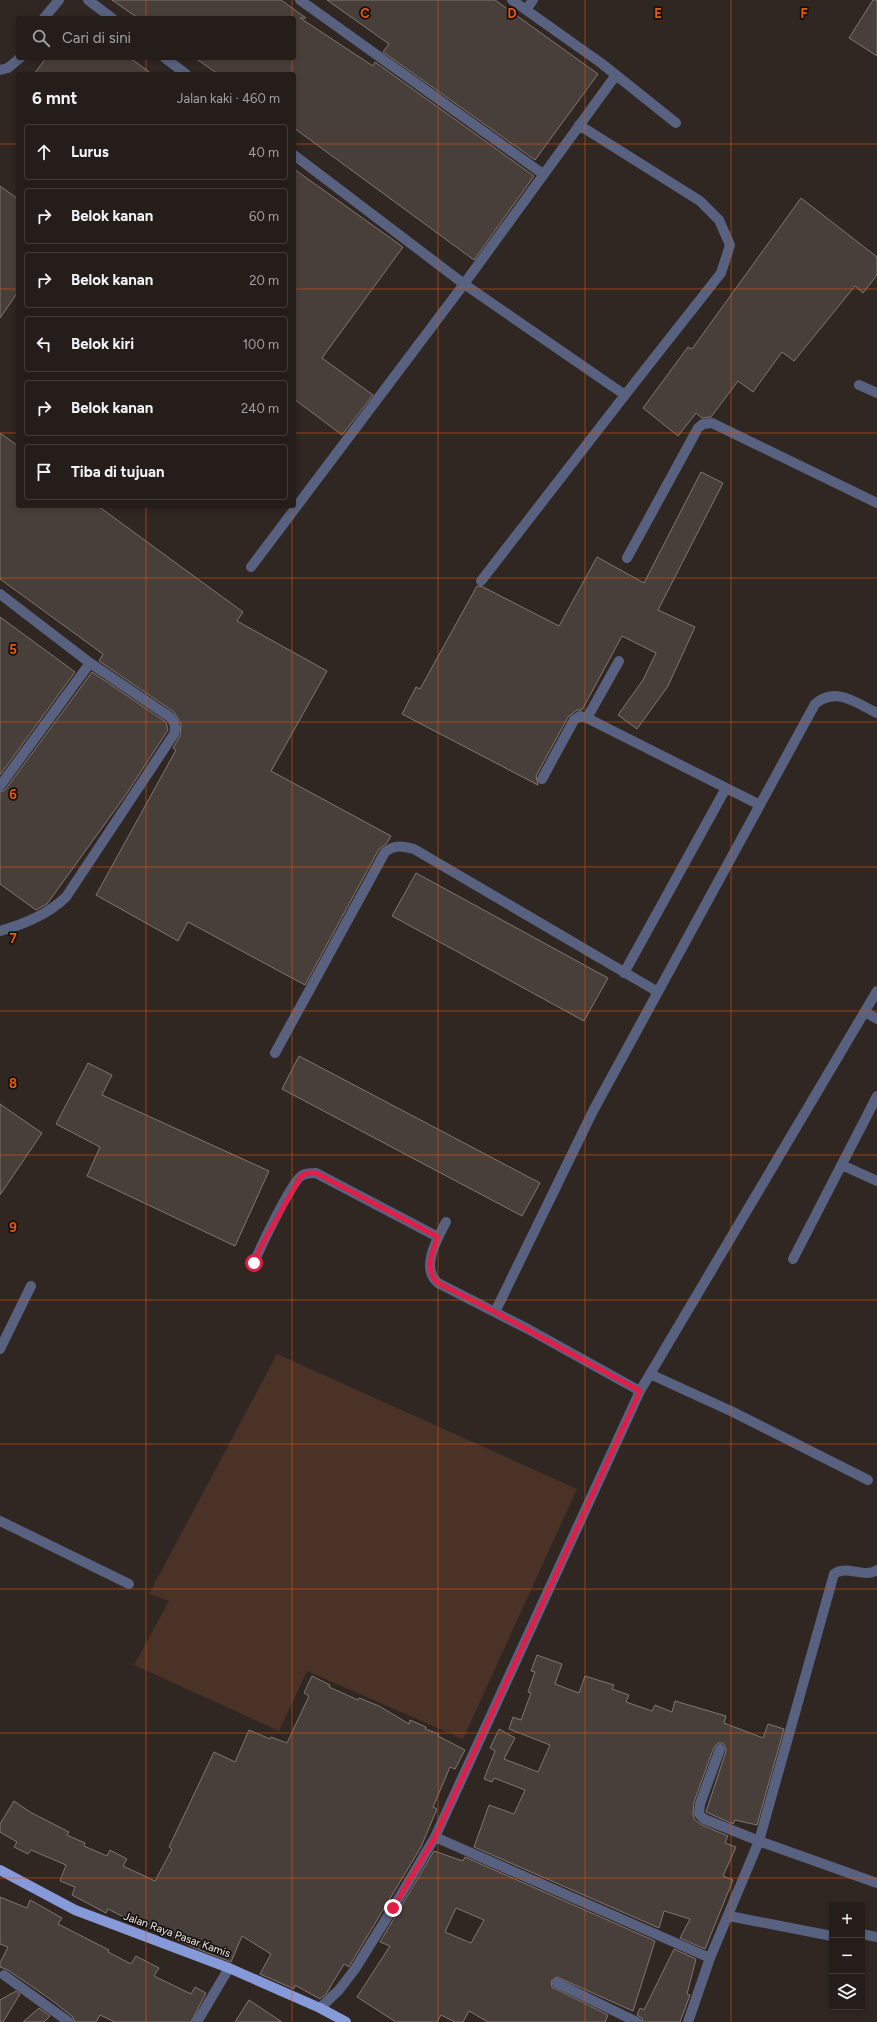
<!DOCTYPE html>
<html lang="id">
<meta charset="utf-8">
<style>
body{margin:0;font-family:Figtree,sans-serif;background:#302a27;color:#f1f3f6}
.controls{position:absolute;right:12px;bottom:12px;display:grid;overflow:hidden;border-radius:4px;box-shadow:0 2px 6px #0003}
.controls button{width:36px;height:36px;display:grid;place-items:center;padding:0;border:0;border-bottom:1px solid #413b39;background:#241d1a;color:#f1f3f6;font:20px sans-serif}
.stop{position:absolute;width:12px;height:12px;margin:-9px;border:3px solid #e11d48;border-radius:50%;background:#fff}
.stop.end{background:#e11d48;border-color:#fff;box-shadow:0 1px 4px #0008}
.list{margin:0;padding:0;list-style:none}
h2{display:flex;justify-content:space-between;align-items:center;height:52px;margin:0;padding:0 16px;font-size:17px}
h2 small{font-size:13px;font-weight:400;color:#a3a2a2}
.list li{display:grid;grid-template-columns:26px 1fr auto;gap:12px;align-items:center;box-sizing:border-box;height:56px;margin:0 8px 8px;padding:0 8px;border:1px solid #413b39;border-radius:4px}
.list b{display:block;font-size:15px;white-space:nowrap}
.list em{font-size:13px;font-style:normal;color:#a3a2a2}
.icon{flex:none;width:22px;height:22px;fill:none;stroke:currentColor;stroke-width:2;stroke-linecap:round;stroke-linejoin:round}
.map{position:relative;flex:none;width:877px;height:2022px;overflow:hidden}
.search{position:absolute;background:#241d1a;box-shadow:0 2px 6px #0003;left:16px;top:16px;width:280px;height:44px;display:flex;align-items:center;gap:10px;box-sizing:border-box;padding:0 14px;border-radius:4px;color:#a3a2a2;font-size:15px}
.panel{position:absolute;background:#241d1a;box-shadow:0 2px 6px #0003;left:16px;top:72px;width:280px;height:436px;border-radius:4px}
.map>svg:first-child{display:block}
</style>
<div class="map">
<svg width="877" height="2022" viewBox="0 0 877 2022">
<rect width="100%" height="100%" fill="#302723"/>
<path fill="#4b3227" d="M277 1354 577 1489 463 1739 307 1671 279 1731 134 1665 169 1601 149 1594Z"/>
<path fill="#493f3a" stroke="#807570" fill-rule="evenodd" d="M112 0H281L306 18H300L373 66 375 62 534 176 474 260 294 128V74H218L195 58H294V18H138Z
M327 0H495L598 74 535 160 383 52 389 44Z
M873 0H877V56L849 38Z
M46 58H130L152 74H34Z
M294 169 403 247 322 358 373 395 342 435 294 399Z
M0 186 18 199V292L0 318Z
M801 198 877 257V275L863 293 855 286 794 361 782 352 753 392 738 381 711 417 702 418 696 413 678 436 643 408 688 347 692 349Z
M0 433 18 446V506H98L243 612 237 621 327 671 271 771 391 836 387 843 379 849 305 985 188 922 178 941 96 895 176 750 173 748 180 736 181 724 174 712 99 661 103 654 0 579Z
M701 472 723 483 658 610 695 627 668 686 637 729 618 715 643 680 656 653 622 636 582 710H577L568 717 536 776 538 785 402 714 416 687 420 689 477 586 483 587 559 626 597 557 644 583Z
M0 617 75 672 0 775Z
M92 672 166 722 168 730 125 796 47 904 36 910 0 884V792L5 790Z
M416 873 608 978 584 1021 392 916Z
M299 1056 540 1183 522 1216 282 1089Z
M88 1063 112 1075 102 1095 269 1171 235 1246 87 1176 100 1147 56 1124Z
M0 1104 42 1133 0 1195Z
M537 1655 562 1664 555 1684 579 1693 585 1676 614 1685 612 1689 629 1695 626 1702 652 1711 655 1705 672 1712 675 1701 726 1716 724 1723 763 1738 768 1724 784 1729 757 1825 735 1820 733 1824 706 1812 726 1751V1748L723 1743H718L714 1747 694 1802 693 1814 694 1819 702 1825 728 1836 725 1843 736 1847 723 1876 733 1880 705 1949 680 1938 690 1919 664 1911 659 1928 474 1847 489 1805 514 1814 525 1790 494 1778 492 1782 484 1779 495 1751 490 1748 499 1729 515 1738 504 1759 538 1772 550 1745 509 1729 513 1717 521 1720 531 1693 528 1692 535 1672 531 1671Z
M312 1676 330 1685 329 1687 358 1700 359 1698 379 1706 409 1724 410 1720 426 1727 425 1729 439 1734 438 1736 465 1750 455 1769 450 1767 433 1807 437 1809 421 1847 350 1965 349 1967 344 1964 326 1994 320 1999 295 1985 294 1989 260 1974 271 1954 242 1936 231 1962 197 1949 170 1936 139 1925 108 1909 106 1913 72 1895 75 1887 60 1881 66 1865 31 1850 28 1854 14 1847 17 1842 0 1832V1824L14 1801 30 1812 69 1832 67 1835 85 1843 84 1846 107 1856 110 1850 127 1859 123 1866 155 1881 172 1849 169 1847 214 1752 235 1762 249 1730 270 1739 271 1737 287 1743 309 1696 304 1693Z
M434 1851 463 1861 465 1857 655 1941 633 2011 557 1977 551 1981 552 1987 608 2015 605 2022H488L469 2011 463 2022H455L441 2015 437 2022H396L357 1997 390 1946 380 1942ZM456 1908 484 1920 471 1943 445 1932Z
M0 1897 27 1908 30 1900 62 1918 58 1924 109 1950 108 1952 131 1964 136 1956 159 1968 154 1976 191 1994 195 1987 206 1993 191 2022H115L100 2015 96 2022H75L73 2017 50 1999 8 1970 0 1967V1963L8 1947 0 1944Z
M674 1949 696 1959 687 1994 690 1995 680 2022H643L642 2018 637 2015 640 2008 644 2010Z
M16 1991 20 1994 3 2022H0V2000Z
M249 2000 282 2022H235Z
M39 2008 50 2016 44 2022H23Z"/>
<g fill="none" stroke-linecap="round" stroke-linejoin="round">
<path stroke="#586280" stroke-width="10" d="M88 0 112 18
M300 0 543 174
M512 0 601 63 676 123
M526 10 533 0
M44 18 59 0
M165 58 186 74
M0 70 8 68 20 58
M579 125 700 201 719 220 730 245 721 273 625 395
M294 155 464 284 625 395 481 581
M859 385 877 393
M627 558 698 428 703 424 712 423 877 503
M251 567 464 284 616 75
M0 594 90 663 170 717C175 723 176 727 174 734L66 897C47 915 24 924 0 931
M587 718 619 661
M542 779 574 720 580 716 587 718 760 805
M0 786 90 663
M624 973 726 788
M865 1012 877 1019
M275 1053 385 852C396 844 402 846 414 849L658 992
M842 1165 877 1181
M446 1222C437 1239 420 1268 438 1283L528 1329 640 1391
M793 1259 877 1096
M254 1263C260 1248 290 1185 301 1176 305 1173 310 1173 316 1173L438 1237
M495 1312 593 1111 815 704C836 686 856 703 877 713
M0 1349 31 1286
M650 1374 733 1412 868 1480
M0 1521 129 1584
M720 1749 700 1804 699 1814 704 1819 759 1841 877 1883
M435 1837 710 1958
M729 1916 832 1936
M862 1934 877 1937
M4 1975 69 2022
M557 1983 637 2022
M320 2008 339 1990 355 1969 393 1908 435 1837 640 1391 877 991
M197 2022 229 1968
M688 2022 710 1958 759 1841 834 1574C846 1564 864 1579 877 1570"/>
<path stroke="#8699d8" stroke-width="10" d="M0 1870 75 1910 229 1968 320 2008 346 2022"/>
</g>
<g fill="none" stroke-linecap="round" stroke-linejoin="round">
<path stroke="#e11d48" stroke-width="5" d="M254 1263 260 1248 301 1176 308 1173H316L438 1237C432 1251 424 1272 438 1283L495 1312 640 1391 435 1837 393 1908"/>
</g>
<path fill="none" stroke="#e8590c" stroke-width="1" stroke-opacity="0.55" d="M146 0V18M292 0V18M438 0V2022M585 0V2022M731 0V2022M146 58V74M292 58V74M0 144H18M294 144H877M0 289H18M294 289H877M0 433H18M294 433H877M146 506V2022M292 506V2022M0 578H877M0 722H877M0 867H877M0 1011H877M0 1155H877M0 1300H877M0 1444H877M0 1589H877M0 1733H877M0 1878H877"/>
<g text-anchor="middle" dominant-baseline="central" stroke-width="3.5" stroke-linejoin="round" paint-order="stroke">
<g font-size="11" fill="#efe8e5" stroke="#15110f">
<text transform="translate(177 1935) rotate(20)">Jalan Raya Pasar Kamis</text>
</g>
</g>
<g font-size="13" text-anchor="middle" font-weight="bold" fill="#e8590c" stroke="#15110f" stroke-width="3.5" stroke-linejoin="round" paint-order="stroke">
<text x="365" y="18">C</text>
<text x="512" y="18">D</text>
<text x="658" y="18">E</text>
<text x="804" y="18">F</text>
<text x="13" y="654">5</text>
<text x="13" y="799">6</text>
<text x="13" y="943">7</text>
<text x="13" y="1088">8</text>
<text x="13" y="1232">9</text>
</g>
</svg>
<div class="controls">
<button>+</button>
<button>−</button>
<button><svg class="icon" aria-label="layers" viewBox="0 0 24 24"><path d="M12 4l9 5-9 5-9-5zM3 14l9 5 9-5"/></svg></button>
</div>
<div class="stop" style="left:254px;top:1263px"></div>
<div class="stop end" style="left:393px;top:1908px"></div>
<div class="search"><svg class="icon" aria-label="search" viewBox="0 0 24 24"><circle cx="10" cy="10" r="6"/><path d="M15 15l6 6"/></svg>Cari di sini</div>
<section class="panel">
<h2>6 mnt<small>Jalan kaki · 460 m</small></h2>
<ul class="list">
<li><svg class="icon" aria-label="ahead" viewBox="0 0 24 24"><path d="M12 20V5M6 11l6-6 6 6"/></svg><div><b>Lurus</b></div><em>40 m</em></li>
<li><svg class="icon" aria-label="right" viewBox="0 0 24 24"><path d="M7 20v-9h11M14 6l5 5-5 5"/></svg><div><b>Belok kanan</b></div><em>60 m</em></li>
<li><svg class="icon" aria-label="right" viewBox="0 0 24 24"><path d="M7 20v-9h11M14 6l5 5-5 5"/></svg><div><b>Belok kanan</b></div><em>20 m</em></li>
<li><svg class="icon" aria-label="left" viewBox="0 0 24 24"><path d="M17 20v-9H6M10 6l-5 5 5 5"/></svg><div><b>Belok kiri</b></div><em>100 m</em></li>
<li><svg class="icon" aria-label="right" viewBox="0 0 24 24"><path d="M7 20v-9h11M14 6l5 5-5 5"/></svg><div><b>Belok kanan</b></div><em>240 m</em></li>
<li><svg class="icon" aria-label="arrive" viewBox="0 0 24 24"><path d="M6 21V4h12l-3 4 3 4H6"/></svg><div><b>Tiba di tujuan</b></div></li>
</ul>
</section>
</div>
